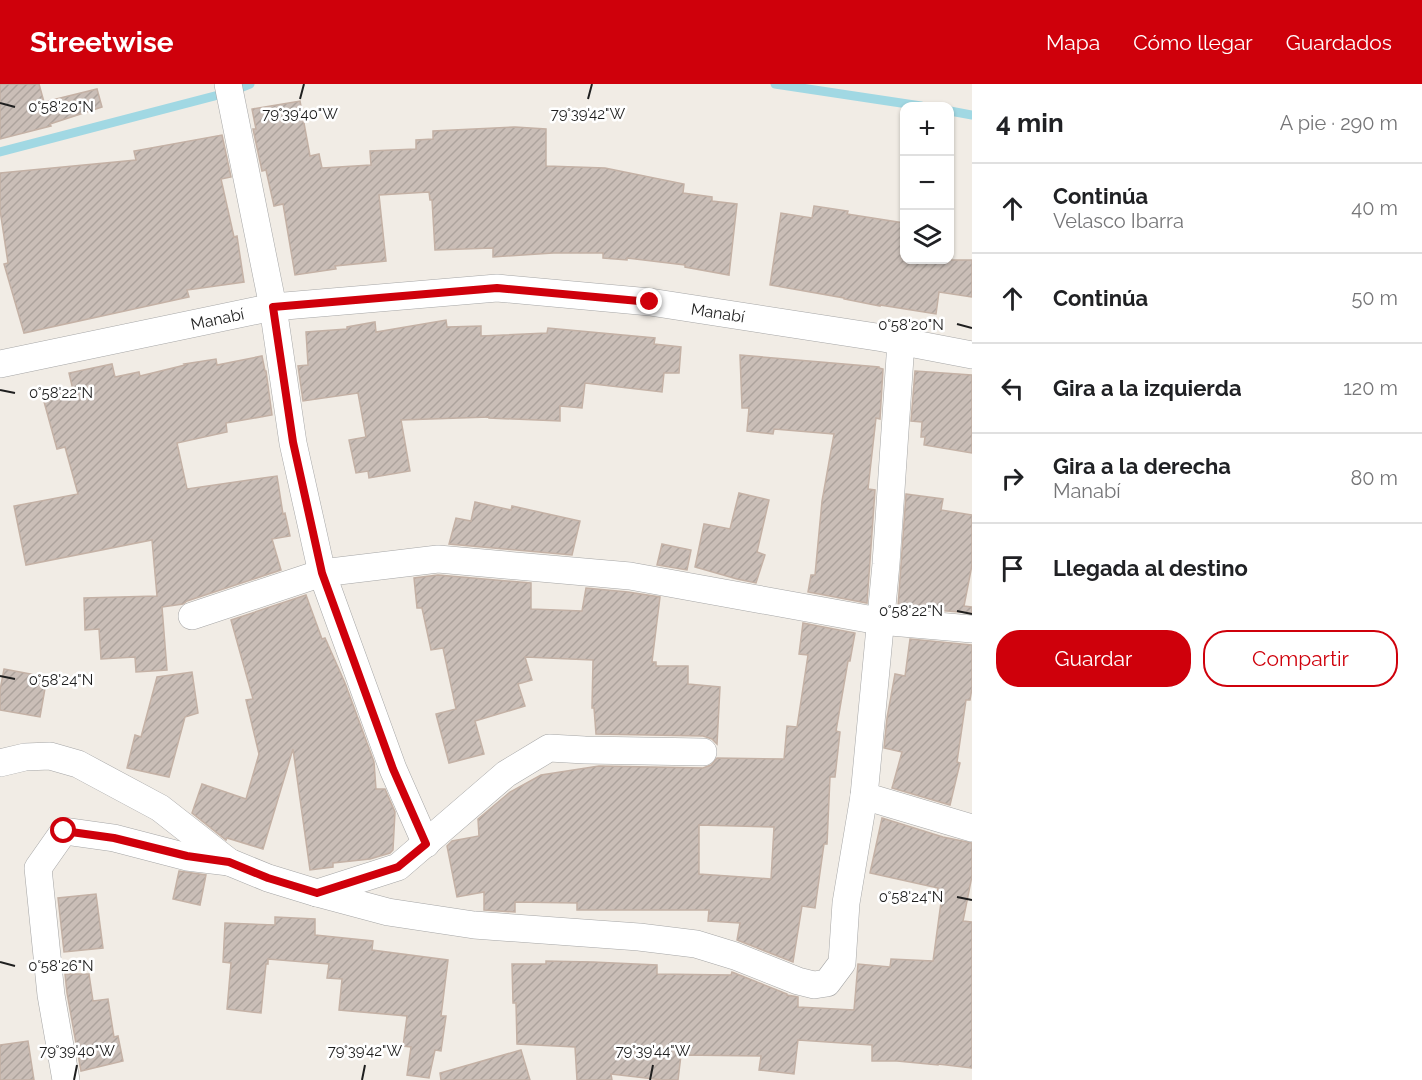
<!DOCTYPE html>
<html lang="es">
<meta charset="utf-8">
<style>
body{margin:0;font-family:Raleway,sans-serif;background:#f2f2f2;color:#202124}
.controls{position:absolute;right:18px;top:18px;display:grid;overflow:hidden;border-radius:12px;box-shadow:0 2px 4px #0004}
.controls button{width:54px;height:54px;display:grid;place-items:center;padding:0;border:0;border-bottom:2px solid #e0e0e0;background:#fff;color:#202124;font:30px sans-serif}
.stop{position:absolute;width:18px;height:18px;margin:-14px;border:4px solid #cf000b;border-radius:50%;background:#fff}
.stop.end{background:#cf000b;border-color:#fff;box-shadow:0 2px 6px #0008}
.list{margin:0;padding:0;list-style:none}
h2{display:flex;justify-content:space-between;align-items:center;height:78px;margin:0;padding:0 24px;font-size:26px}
h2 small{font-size:20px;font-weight:400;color:#757577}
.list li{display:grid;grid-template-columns:39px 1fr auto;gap:18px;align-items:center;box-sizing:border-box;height:90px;padding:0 24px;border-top:2px solid #e0e0e0}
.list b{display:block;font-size:22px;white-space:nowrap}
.list p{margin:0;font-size:20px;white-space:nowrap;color:#757577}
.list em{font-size:20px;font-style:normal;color:#757577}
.actions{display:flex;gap:12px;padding:18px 24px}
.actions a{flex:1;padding:14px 0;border:2px solid #cf000b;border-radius:24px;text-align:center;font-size:21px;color:#cf000b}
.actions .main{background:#cf000b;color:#fff}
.icon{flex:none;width:33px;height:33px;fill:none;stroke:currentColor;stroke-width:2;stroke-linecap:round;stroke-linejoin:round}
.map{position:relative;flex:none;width:972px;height:996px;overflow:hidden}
header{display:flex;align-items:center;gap:36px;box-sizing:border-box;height:84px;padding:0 30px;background:#cf000b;color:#fff}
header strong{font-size:28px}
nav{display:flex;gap:33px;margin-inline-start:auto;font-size:21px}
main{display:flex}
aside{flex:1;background:#fff}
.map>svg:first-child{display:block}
</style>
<header>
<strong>Streetwise</strong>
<nav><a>Mapa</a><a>Cómo llegar</a><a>Guardados</a></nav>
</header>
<main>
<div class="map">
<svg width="972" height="996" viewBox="0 0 972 996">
<defs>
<pattern id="building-hatch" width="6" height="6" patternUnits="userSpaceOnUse" patternTransform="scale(1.5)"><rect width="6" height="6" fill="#cabeb7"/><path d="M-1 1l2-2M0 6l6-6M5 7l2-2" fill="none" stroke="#ada39d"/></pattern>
</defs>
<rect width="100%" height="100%" fill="#f1ece5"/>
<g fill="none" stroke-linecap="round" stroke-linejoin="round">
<path stroke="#a1d8e3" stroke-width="9" d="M775 0 921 22
M950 27 972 31
M0 68 230 8 250 0"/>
</g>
<path fill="url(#building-hatch)" stroke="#c4b1a5" stroke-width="1.5" fill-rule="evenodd" d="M0 0H39L44 18 97 5 102 23 50 40 51 42 0 55Z
M300 17 310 72 319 70 322 84 371 81 370 67 416 65V56L433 55V47L515 43 546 45V82L605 84 684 100 683 109 712 113V117L737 120 729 191 685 183V181L627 174V176L603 174V169H553L493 173V164L435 166 432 116H430L429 108 379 111 386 177 335 182 336 185 295 191 283 120 274 122 266 86 262 87 253 45H256L252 25Z
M222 51 231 93 221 95 234 153 237 152 244 198 187 206 189 213 24 249 4 180 8 179 0 126V89L136 76 134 67Z
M814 122 848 127 847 130 904 139V176H972V213L939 208 936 230 880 221V222L844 215V214L770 201 781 129 812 134Z
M446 236 447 243 481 242V252L547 249 548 244 655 254 654 260 681 263 679 289H664L662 308 585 299 582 324 560 322V337L489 334V333L401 336 410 387 369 394 368 387 356 389 349 356 366 353 358 309 303 317 298 282 308 281 306 248 347 245V243L375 238 376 248Z
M740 271 879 283V284L883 285 880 335 876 334 868 405 875 406 867 519 808 508 811 491H815L822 417 834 350 774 345 773 350 747 347 749 324H742Z
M262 272 265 287H266L272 331 226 339 227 348 177 359 187 405 277 392 283 430 285 429 290 452 272 455 281 486 187 517 183 520 162 523 167 586 136 588 135 573 101 575 99 545 85 546 84 514 157 512 152 456 26 481 14 422 78 410 65 363 57 365 43 314 73 306 69 289 112 280 115 293 139 288 140 292 185 281 184 280 216 275 217 281Z
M915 287 972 291V369L924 361 925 353H921L922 338 911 337Z
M739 409 769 416 757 468 765 471 756 499 737 495 695 483 704 440 730 445Z
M906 410 943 415 941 426 972 431V481L964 522 972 523V529L898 523Z
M475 418 511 426 512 422 580 437 572 471 449 460 456 434 471 437Z
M662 460 691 466 687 486 657 481Z
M438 491 531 499V525L582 527 586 504 628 508 660 513 652 578H656V582H688V600L720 603 717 660 712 655 703 652 596 650 594 624H592L593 576 525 573 532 596 518 600 525 622 475 637 484 670 449 679 436 630 456 625 443 564 431 566 422 524H417L414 494Z
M306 511 322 555 325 554 345 599 374 678 376 705H385L395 728 393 766 390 769 370 775 333 779V783L310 786 293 665 263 765 227 754 226 756 192 729 202 700 246 715 259 670 246 616 253 615 231 536Z
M803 539 855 549 850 577H848L836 647 840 648 835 693H830L827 760H824L815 824 802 822 793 878 737 856 740 839 708 837 709 826H577V819L515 818V828L484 826V808L457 813 447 762 452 757 479 752 478 735 510 708 541 691 599 682 703 684 711 681 717 674 784 675 787 642 797 643 808 571 799 570ZM699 741 774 743 771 795 699 790Z
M910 555 972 561V604L970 616H966L957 678 960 679 950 721 892 704 902 668 884 664 887 634 895 590 905 592Z
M4 585 47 593 40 633 0 626V606Z
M192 588 198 629 185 633 169 693 127 684 135 651 141 653 157 593Z
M882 734 943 753 972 759V792L963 837 972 838V984L938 980V981L897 977H872V961L798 956 794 990 759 986 761 972 681 971 678 996H663L611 990 612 996H577L575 963 517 960 516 919H513L512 880H546V877L593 878 657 881V890L731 891 732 888 787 910V911L798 913V923L854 926 858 880 890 883 891 875 933 877 942 811 937 810 938 804 870 789Z
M179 787 206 791 200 821 173 815Z
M96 810 103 864 64 868 58 814Z
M275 833 315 835V851L373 857 372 866 448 876 441 932H446L441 967 435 966 429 994 407 991 411 963 403 962 407 932 339 926 342 895 327 894 329 880 268 875V880H266L261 929 227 925 231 879 223 878 225 839 275 841Z
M65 890H89L93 917 108 915 114 953 118 952 123 977 81 987 67 909Z
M28 957 34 996H0V961Z
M521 966 530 996H441L440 989Z"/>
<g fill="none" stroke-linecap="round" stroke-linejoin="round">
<g stroke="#a6a6a6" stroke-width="28">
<g id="street">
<path d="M228 0 273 223 293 359 322 489 393 685 426 760"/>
<path d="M901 258 886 480 864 712 972 744"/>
<path id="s1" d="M0 280 273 223 497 204 650 218 883 254 972 271"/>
<path d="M192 532 322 489 438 475 630 492 879 537 972 545"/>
<path d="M0 679 25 673 50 672 78 680 160 724 229 778 268 794 317 809 388 828 474 841 639 853 696 860 735 872 798 897 814 901 827 899 842 879 846 819 864 712"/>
<path d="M317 809 398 783 506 690 549 664 585 666 703 668"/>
<path d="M66 996 51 911 38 784 64 747 114 754 187 773 229 778"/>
</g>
</g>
<use href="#street" stroke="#fff" stroke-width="27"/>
</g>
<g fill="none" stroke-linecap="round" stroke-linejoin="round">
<path stroke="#cf000b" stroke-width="8" d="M64 747 114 754 187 772 229 778 268 794 317 809 398 783 426 760 393 685 322 489 293 358 273 223 497 204 650 218"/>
</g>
<path fill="none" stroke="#1f1f1f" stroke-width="2" d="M300 15 304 0M588 15 592 0M0 19 15 23M957 240 972 244M0 306 15 309M957 527 972 530M0 592 15 595M957 813 972 816M0 878 15 882M74 996 77 981M362 996 365 981M650 996 653 981"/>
<g text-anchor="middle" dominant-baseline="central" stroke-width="5" stroke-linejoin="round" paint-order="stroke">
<g font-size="16" fill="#1f1f1f" stroke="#fff">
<text stroke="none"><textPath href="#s1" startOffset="726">Manabí</textPath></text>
<text stroke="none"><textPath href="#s1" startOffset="222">Manabí</textPath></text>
</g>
</g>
<g font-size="15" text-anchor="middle" fill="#1f1f1f" stroke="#fff" stroke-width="5" stroke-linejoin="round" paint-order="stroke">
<text x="61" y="28">0°58'20"N</text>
<text x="300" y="35">79°39'40"W</text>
<text x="588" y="35">79°39'42"W</text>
<text x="911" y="246">0°58'20"N</text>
<text x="61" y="314">0°58'22"N</text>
<text x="911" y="532">0°58'22"N</text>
<text x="61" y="601">0°58'24"N</text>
<text x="911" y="818">0°58'24"N</text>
<text x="61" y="887">0°58'26"N</text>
<text x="77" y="972">79°39'40"W</text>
<text x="365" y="972">79°39'42"W</text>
<text x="653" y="972">79°39'44"W</text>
</g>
</svg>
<div class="controls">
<button>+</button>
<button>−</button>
<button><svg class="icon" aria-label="layers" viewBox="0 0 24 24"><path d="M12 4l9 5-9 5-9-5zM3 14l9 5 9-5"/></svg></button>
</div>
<div class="stop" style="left:64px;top:747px"></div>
<div class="stop end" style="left:650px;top:218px"></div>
</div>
<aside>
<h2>4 min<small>A pie · 290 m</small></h2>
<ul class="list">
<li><svg class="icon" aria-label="ahead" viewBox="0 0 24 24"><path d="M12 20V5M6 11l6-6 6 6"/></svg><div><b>Continúa</b><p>Velasco Ibarra</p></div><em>40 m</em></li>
<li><svg class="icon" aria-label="ahead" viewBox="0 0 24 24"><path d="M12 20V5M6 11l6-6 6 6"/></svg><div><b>Continúa</b></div><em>50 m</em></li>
<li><svg class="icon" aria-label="left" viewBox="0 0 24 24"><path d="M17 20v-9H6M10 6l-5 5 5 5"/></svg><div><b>Gira a la izquierda</b></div><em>120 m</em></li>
<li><svg class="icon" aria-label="right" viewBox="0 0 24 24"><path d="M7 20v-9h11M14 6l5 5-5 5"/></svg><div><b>Gira a la derecha</b><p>Manabí</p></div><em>80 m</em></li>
<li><svg class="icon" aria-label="arrive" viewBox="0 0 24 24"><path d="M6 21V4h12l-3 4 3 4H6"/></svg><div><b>Llegada al destino</b></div></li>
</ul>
<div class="actions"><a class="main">Guardar</a><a>Compartir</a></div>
</aside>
</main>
